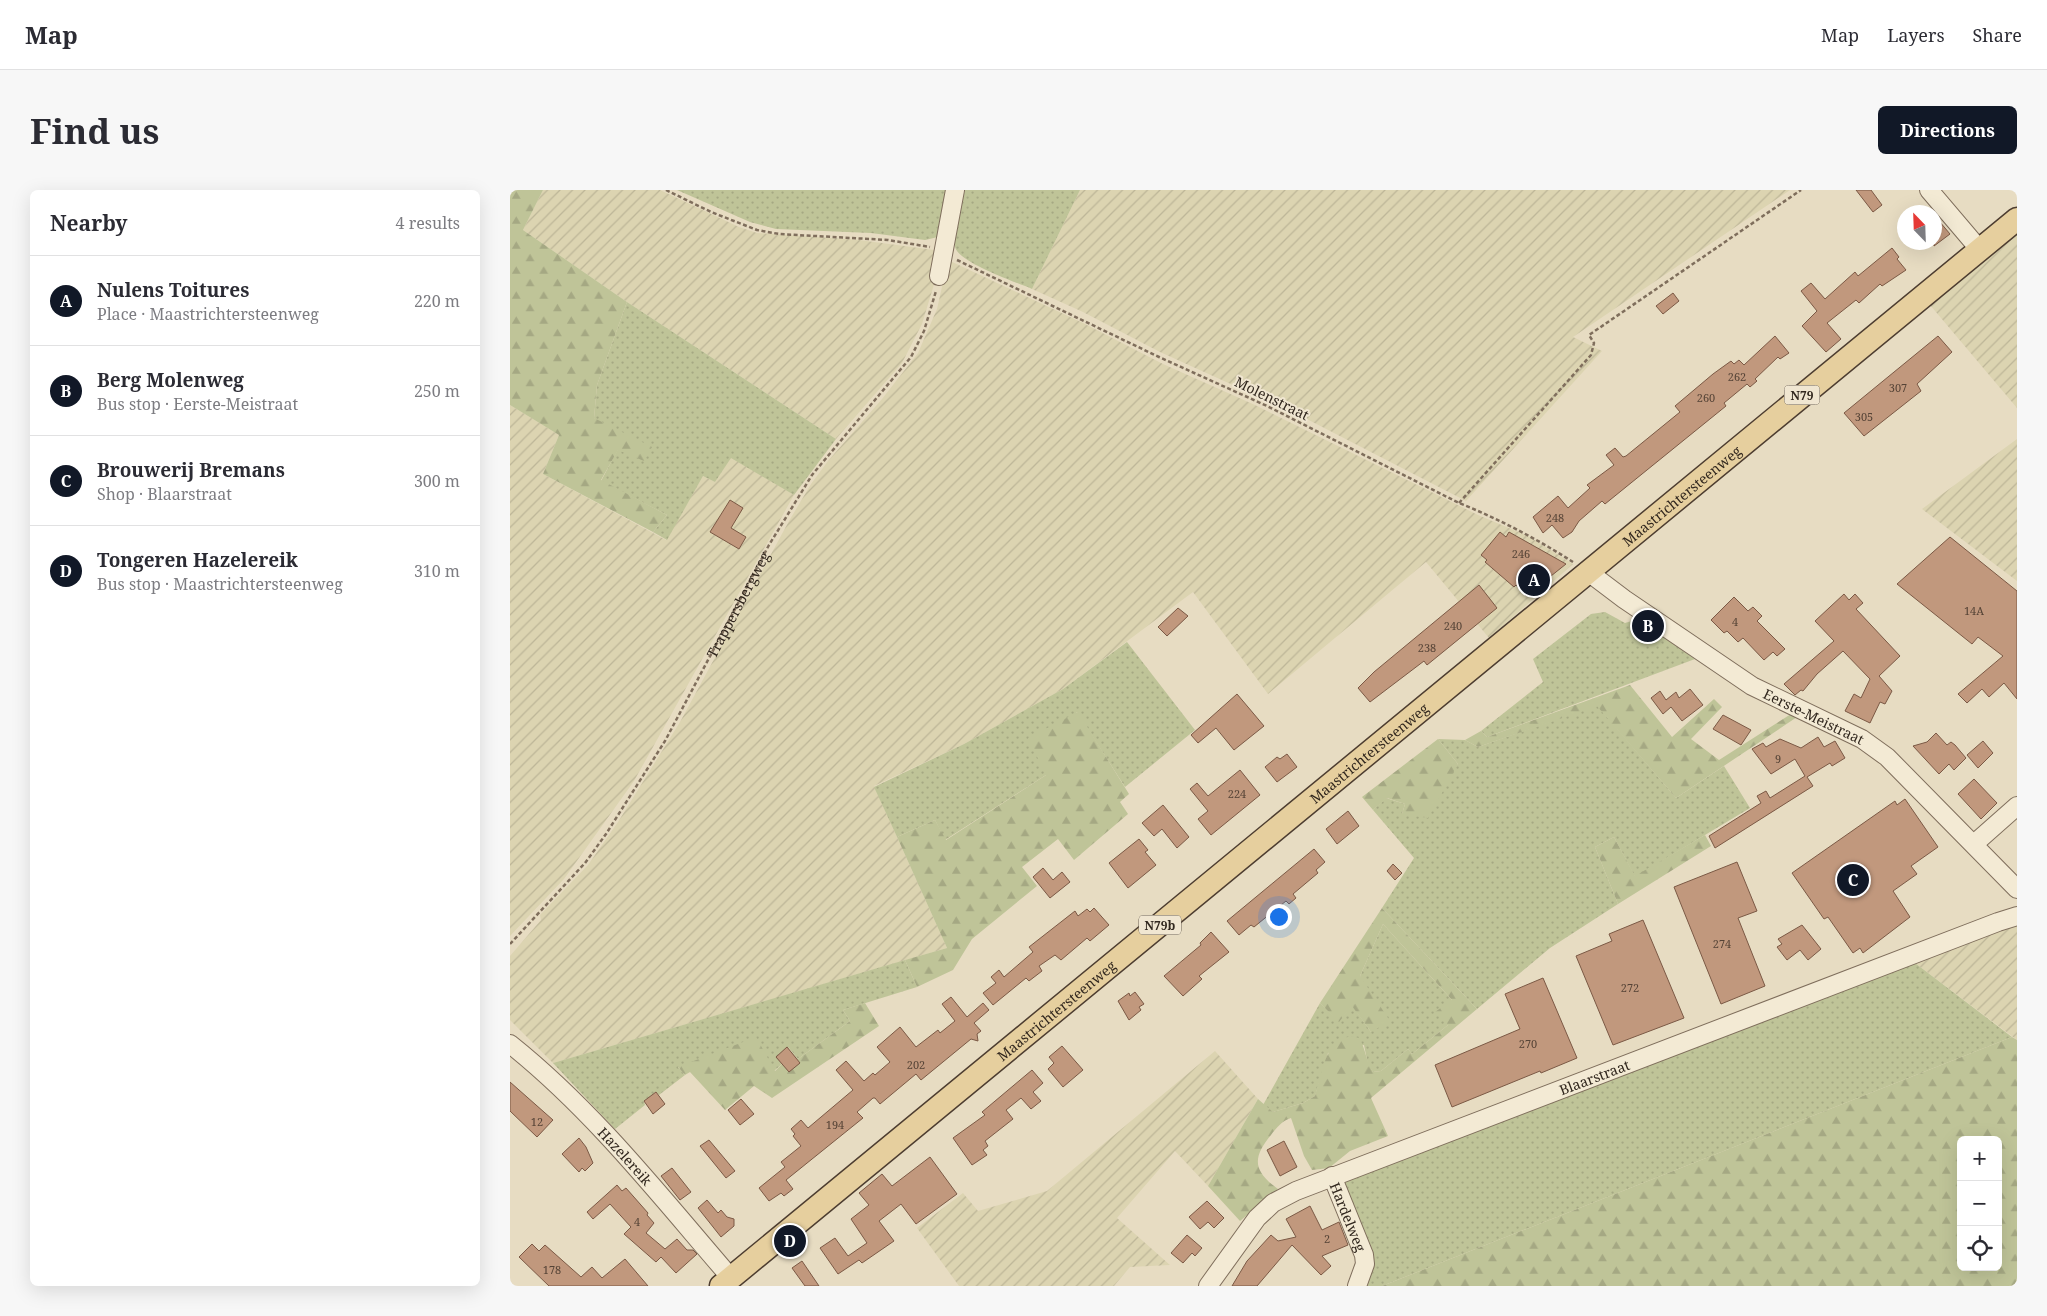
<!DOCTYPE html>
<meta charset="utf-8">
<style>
body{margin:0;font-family:"Noto Serif",serif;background:#f7f7f7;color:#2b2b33}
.controls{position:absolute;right:15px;bottom:15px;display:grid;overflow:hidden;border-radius:8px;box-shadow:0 5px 20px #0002}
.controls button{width:45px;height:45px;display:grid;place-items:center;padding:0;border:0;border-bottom:1px solid #e1e1e2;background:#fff;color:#2b2b33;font:25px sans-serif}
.compass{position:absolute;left:1387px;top:15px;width:45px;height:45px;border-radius:50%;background:#fff;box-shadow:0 5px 20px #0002;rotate:337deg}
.you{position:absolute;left:768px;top:726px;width:18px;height:18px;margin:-12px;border:4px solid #fff;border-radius:50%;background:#1a73e8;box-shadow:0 0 0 8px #1a73e833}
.badge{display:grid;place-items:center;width:32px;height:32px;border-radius:50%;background:#111827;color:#fff;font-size:16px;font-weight:700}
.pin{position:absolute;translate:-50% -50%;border:2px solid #fff;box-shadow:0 1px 5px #0006}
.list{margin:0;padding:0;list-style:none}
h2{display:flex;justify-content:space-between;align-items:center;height:65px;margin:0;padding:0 20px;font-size:21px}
h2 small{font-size:16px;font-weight:400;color:#7c7c81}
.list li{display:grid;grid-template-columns:32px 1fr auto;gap:15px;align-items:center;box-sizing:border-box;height:90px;padding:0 20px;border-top:1px solid #e1e1e2}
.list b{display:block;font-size:19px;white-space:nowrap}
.list p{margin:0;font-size:16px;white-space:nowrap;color:#7c7c81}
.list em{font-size:16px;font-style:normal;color:#7c7c81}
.icon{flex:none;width:28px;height:28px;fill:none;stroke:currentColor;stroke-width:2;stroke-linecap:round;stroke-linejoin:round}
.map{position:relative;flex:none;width:1507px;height:1096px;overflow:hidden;border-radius:8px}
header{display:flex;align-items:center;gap:30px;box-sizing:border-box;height:70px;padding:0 25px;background:#fff;border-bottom:1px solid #e1e1e2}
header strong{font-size:24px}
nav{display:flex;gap:28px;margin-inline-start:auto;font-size:18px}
.intro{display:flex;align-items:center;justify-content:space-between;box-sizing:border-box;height:120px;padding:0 30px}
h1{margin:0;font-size:35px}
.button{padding:12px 22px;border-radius:8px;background:#111827;color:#fff;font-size:18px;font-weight:700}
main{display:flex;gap:30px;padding:0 30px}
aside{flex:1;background:#fff;border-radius:8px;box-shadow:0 5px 20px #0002}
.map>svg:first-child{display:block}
</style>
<header>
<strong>Map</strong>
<nav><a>Map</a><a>Layers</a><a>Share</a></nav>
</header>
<div class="intro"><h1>Find us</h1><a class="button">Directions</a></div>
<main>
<aside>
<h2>Nearby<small>4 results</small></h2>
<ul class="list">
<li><span class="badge">A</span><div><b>Nulens Toitures</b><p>Place · Maastrichtersteenweg</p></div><em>220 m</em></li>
<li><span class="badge">B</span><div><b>Berg Molenweg</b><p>Bus stop · Eerste-Meistraat</p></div><em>250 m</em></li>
<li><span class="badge">C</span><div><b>Brouwerij Bremans</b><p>Shop · Blaarstraat</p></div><em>300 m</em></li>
<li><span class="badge">D</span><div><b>Tongeren Hazelereik</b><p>Bus stop · Maastrichtersteenweg</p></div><em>310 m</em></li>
</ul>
</aside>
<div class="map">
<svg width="1507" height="1096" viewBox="0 0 1507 1096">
<defs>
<pattern id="farmland-furrows" width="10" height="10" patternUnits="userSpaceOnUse" patternTransform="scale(1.25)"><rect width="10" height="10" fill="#dcd4b1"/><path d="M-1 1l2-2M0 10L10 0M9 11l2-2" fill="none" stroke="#bdb698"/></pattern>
<pattern id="grass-dots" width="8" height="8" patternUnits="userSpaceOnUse" patternTransform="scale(1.25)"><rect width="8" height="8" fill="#bfc498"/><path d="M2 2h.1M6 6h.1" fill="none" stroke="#a5a883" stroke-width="1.8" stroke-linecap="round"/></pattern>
<pattern id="forest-firs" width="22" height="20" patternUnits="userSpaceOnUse" patternTransform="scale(1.25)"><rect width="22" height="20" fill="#bfc498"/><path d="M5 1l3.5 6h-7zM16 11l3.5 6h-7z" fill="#a5a883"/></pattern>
</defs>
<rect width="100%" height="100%" fill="#e7dcc2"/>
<path fill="url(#farmland-furrows)" d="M33 0H150L229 37 247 43 349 50 424 60 428 61 429 78 412 134 392 173 326 249 117 112 13 40Z
M570 0H1280L1063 147 1092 161 956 311 789 225 650 162 573 122 522 99Z
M1507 43V218L1420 115Z
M438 70 573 133 653 174 745 215 968 325 1018 346 1063 374 979 448 916 372 758 504 683 402 553 499 454 554 364 596 437 758 43 873 0 830V766L31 730 30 725 78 675 108 632 170 532 279 331 301 294 318 271 372 209 408 163 427 119Z
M0 215 49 245 33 284 156 350 193 286 205 292 221 267 284 305 124 591 54 689 0 746Z
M1507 249V391L1412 319Z
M1507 734V850L1405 773Z
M705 861 748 909 698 996 665 961 607 1028 660 1075 620 1077 604 1096H449L407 1038 453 1003 468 1021 537 1001Z"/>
<path fill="url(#grass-dots)" d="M167 0H440L428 47 415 50 361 43 266 39 240 32Z
M455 0H570L522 99C506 92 449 73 445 57 440 40 451 16 455 0Z
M117 112 326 249 284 305 221 268 205 292 193 286 157 350 143 342 157 325 91 291 108 259 84 228 87 195Z
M1095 422 1115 433 1128 429 1185 469 977 547 971 541 1033 492 1023 469 1081 424Z
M617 452 685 540 615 597 567 522 536 585 435 650 425 630 387 647 364 597 454 554 553 499Z
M1087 515 1166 608 1214 576 1240 618 1125 687 1104 647 1085 657 1108 714 1040 758 967 819 872 718 904 668 863 620 876 608 895 614 892 624 948 574 928 549 955 550 968 557Z
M873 734 942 810 938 835 902 864 898 859 871 881 863 882 858 875 854 855 818 863 805 906 793 913 763 922 753 915 810 813 829 831 842 815 861 842 850 786Z
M395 770 407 797 333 820 340 831 288 869 278 857 272 874 264 881 168 877 175 885 149 905 146 902 134 911 135 915 105 939 43 873Z
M1405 773 1502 847 872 1096H855L831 991Z"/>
<path fill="url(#forest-firs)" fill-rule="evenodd" d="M0 0H33L13 40 117 112 87 195 84 228 142 257 134 271 108 260 91 290 157 325 143 342 33 284 49 245 0 215Z
M1120 495 1162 547 1204 509 1212 517 1181 549 1209 570 1281 524 1287 527 1166 608 1087 516 968 557 955 550 971 541 977 547Z
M568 522 619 604 610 612 618 624 564 670 548 649 512 677 527 696 462 749 443 780 407 797 395 770 437 758 387 647 425 630 436 650 536 585 518 548Z
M928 549 948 574 918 628 892 624 895 614 877 608 863 620 852 607Z
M1195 645 1201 656 1108 714 1085 657 1104 647 1125 686Z
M872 718 967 819 861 908 878 946 840 961 819 978 802 980 794 966 781 928C772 931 767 937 761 945 742 968 743 981 768 999L730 1031 698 996 748 909 763 922 793 913 805 906C812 883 817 839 849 848 856 859 856 872 863 882L871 881 898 859 902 864 938 835 925 822 942 810 873 734 850 786 880 831 861 842 842 816 829 832 810 813Z
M355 813 369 836 262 908 244 896 215 920 180 882 175 885 168 877 246 847 265 881 272 874 265 866 277 857 288 869 340 831 333 820Z
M1502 847 1507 850V1096H872ZM1451 950H1488V1077H1451Z"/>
<path fill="#c1987d" stroke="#7b5945" d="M1346 0H1361L1372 15 1363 22Z
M1424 25 1440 44 1424 56Z
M1382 58 1389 67 1387 69 1396 80 1372 96 1370 94 1349 113 1346 110 1317 133 1331 149 1316 162 1292 136 1307 121 1291 101 1301 93 1315 109 1345 82 1348 86Z
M1163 103 1169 111 1153 124 1146 116Z
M1265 146 1279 163 1270 169 1268 167 1245 189 1247 191 1240 197 1237 194 1214 213 1216 216 1095 314 1092 311 1069 331 1062 342 1053 348 1042 335 1033 343 1023 327 1048 306 1058 318 1080 298 1077 295 1104 275 1096 265 1105 258 1113 267 1116 266 1170 222 1165 216 1203 184 1221 171 1224 174 1229 170 1234 175Z
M1428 146 1442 162 1407 194 1411 201 1354 246 1334 223Z
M220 310 233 318 221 338 236 347 229 359 200 342Z
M990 342 996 347 999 342 1056 374 1016 406 1006 395 1004 397 975 372 977 370 971 365Z
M1440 347 1507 401V509L1494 493 1479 507 1472 499 1457 513 1448 504 1493 466 1468 447 1462 454 1387 394Z
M969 395 987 418 917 475 914 471 860 512 848 498 864 482Z
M1334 404 1339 410 1345 404 1353 413 1346 419 1390 466 1369 486 1382 501 1375 514 1370 512 1360 533 1335 521 1344 504 1351 508 1360 489 1333 461 1307 484 1293 501 1291 500 1285 505 1274 494 1324 451 1305 431Z
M1224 407 1238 421 1243 417 1252 426 1247 431 1275 459 1267 466 1263 462 1254 470 1233 448 1228 452 1217 441 1214 443 1201 430Z
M668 418 678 426 657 446 648 437Z
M1180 499 1193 515 1172 531 1161 517 1153 524 1141 508 1150 501 1156 510 1166 502 1169 508Z
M727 504 754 536 724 560 706 538 688 553 681 545Z
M1213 525 1241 540 1231 555 1203 539Z
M1426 543 1437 555 1441 552 1445 555 1456 568 1444 580 1439 574 1429 584 1403 556 1417 552Z
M1308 547 1314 557 1325 551 1335 568 1322 576 1320 573 1297 587 1303 596 1205 658 1199 646 1251 613 1247 606 1256 601 1260 608 1295 586 1285 569 1261 584 1242 559 1253 553 1256 557 1270 549 1291 558Z
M1473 551 1483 563 1468 578 1457 565Z
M777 564 787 577 767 592 755 577 767 567 770 569Z
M730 580 750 605 701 645 688 629 698 621 680 599 687 593 698 606Z
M1464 589 1487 613 1471 629 1448 604Z
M1395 609 1428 657 1401 676 1407 684 1383 701 1400 727 1353 763 1350 758 1343 763 1318 727 1314 729 1282 683 1385 611 1387 615Z
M653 615 679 647 667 658 652 639 644 646 632 633Z
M838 621 849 636 827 654 816 639Z
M629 649 638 660 635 662 646 675 618 698 599 673Z
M804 659 815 672 806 680 808 683 783 704 786 708 779 714 776 711 744 737 741 735 729 745 717 731Z
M1227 672 1247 721 1228 728 1255 796 1211 814 1164 697Z
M883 674 892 683 885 690 877 681Z
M533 678 543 690 552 682 560 692 540 708 523 687Z
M584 718 599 735 580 751 577 748 551 770 545 765 529 776 532 781 519 791 516 788 483 815 473 803 486 793 481 787 489 780 494 787 523 762 519 757 565 721 568 726 577 719 580 722Z
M1133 730 1174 828 1103 855 1066 766 1102 751 1099 744Z
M1292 735 1311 759 1298 770 1290 760 1277 770 1267 757 1272 754 1268 749Z
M701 742 719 762 689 786 692 789 673 806 654 786 691 755 690 753Z
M1033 788 1067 868 1031 883 1030 881 942 917 925 875 1010 839 995 804Z
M625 802 634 814 629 817 631 820 619 830 608 811 619 803 620 806Z
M441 807 457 827 473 813 479 820 464 833 471 841 467 844 468 851 461 849 411 890 406 884 370 914 365 908H363L347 922 353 928 276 990 283 999 274 1006 271 1003 259 1011 249 998 275 977 271 972 291 956 283 946 285 944 281 939 291 930 298 938 343 900 326 880 336 871 354 891 363 883 365 885 380 872 367 857 390 837 406 857 428 840 430 843 445 831 432 814Z
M552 856 573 880 553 897 538 879 544 873 539 867Z
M277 857 290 873 279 882 266 867Z
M522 880 533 893 523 902 531 911 521 919 511 908 496 920 503 929 475 951 478 956 473 960 477 965 462 975 443 948 475 925 472 922Z
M0 892 43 930 27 947 0 921Z
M146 902 155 914 143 924 134 911Z
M231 909 244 924 230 935 218 920Z
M69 948 76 957 83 973 75 981 72 978 69 982 52 964Z
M199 950 225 981 216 988 190 956Z
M774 951 787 977 770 986 757 960Z
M420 967 447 1004 406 1034 391 1014 369 1031 384 1051 352 1073 349 1070 328 1084 310 1058 325 1048 338 1066 357 1053 341 1029 359 1015 349 1003 372 984 382 996Z
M162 978 181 1002 170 1010 151 986Z
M107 995 112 1001 116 998 138 1023 137 1025 144 1033 136 1043 155 1059 167 1049 177 1060H183L187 1064 166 1083 151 1067 146 1072 114 1044 121 1037 100 1014 83 1029 77 1022Z
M197 1010 208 1023 211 1020 217 1027 224 1029V1036L211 1047 188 1018Z
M697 1011 714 1028 704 1038 698 1032 690 1039 679 1027Z
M800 1016 812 1040 829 1032 838 1055 812 1066 821 1076 811 1085 782 1055 747 1096H722L737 1071 761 1045 768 1051 786 1047 776 1029Z
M677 1045 692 1058 685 1066 682 1063 673 1073 661 1063Z
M22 1054 29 1061 35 1055 71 1087 82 1077 92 1088 115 1069 138 1096H39L9 1067Z
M292 1071 309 1096H295L282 1078Z"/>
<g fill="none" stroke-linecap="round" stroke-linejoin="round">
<g stroke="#7f6e5c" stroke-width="20">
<g id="minor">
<path d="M1419 0 1470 60"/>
<path d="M429 86 445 0"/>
<path id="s2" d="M1077 381 1114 409 1242 496 1352 549 1377 567 1507 699"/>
<path d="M1464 654 1507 616"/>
<path id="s3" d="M0 854C84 921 151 1007 221 1088"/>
<path id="s4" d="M822 986 854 1065 855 1074 847 1096"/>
<path id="s5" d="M698 1096 747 1028 763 1013 786 1001 1488 732 1507 726"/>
</g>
</g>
<g stroke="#4d3d30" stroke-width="25">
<g id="major">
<path id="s6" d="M211 1096 1507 29"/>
</g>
</g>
<g stroke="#7f6e5c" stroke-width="2.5" stroke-dasharray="4 2.5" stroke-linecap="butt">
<path d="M156 0 201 22 247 40 269 44 378 50 420 57"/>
<path d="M447 70 649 167 757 216 949 313C989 329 1027 349 1063 372"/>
<path d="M949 313 1081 165 1084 153 1079 145 1291 0"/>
<path id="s1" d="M0 754 75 673 96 644 155 551 259 355 302 285 401 167 414 141 426 101"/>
</g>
<use href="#minor" stroke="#f3ead4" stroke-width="18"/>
<use href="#major" stroke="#e6cf9e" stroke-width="22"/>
</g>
<g text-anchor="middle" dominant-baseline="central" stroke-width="4" stroke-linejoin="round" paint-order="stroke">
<g font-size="11" fill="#554336">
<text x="1227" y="186">262</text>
<text x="1388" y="197">307</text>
<text x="1196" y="207">260</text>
<text x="1354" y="226">305</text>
<text x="1045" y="327">248</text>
<text x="1011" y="363">246</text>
<text x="1464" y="420">14A</text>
<text x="1225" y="431">4</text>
<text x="943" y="435">240</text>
<text x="917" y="457">238</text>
<text x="1268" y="568">9</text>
<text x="727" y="603">224</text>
<text x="1212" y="753">274</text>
<text x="1120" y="797">272</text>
<text x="1018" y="853">270</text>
<text x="406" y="874">202</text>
<text x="27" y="931">12</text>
<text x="325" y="934">194</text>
<text x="127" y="1031">4</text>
<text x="817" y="1048">2</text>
<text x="42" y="1079">178</text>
</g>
<g fill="#f0e6d1" stroke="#6a6054" stroke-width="1">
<rect x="1274.5" y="195.5" width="35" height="19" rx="4"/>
<rect x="629" y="725.5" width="42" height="19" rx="4"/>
</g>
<g font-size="12" font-weight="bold" fill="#31271e">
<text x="1292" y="205">N79</text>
<text x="650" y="735">N79b</text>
</g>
<g font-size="14" fill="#31271e" stroke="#f0e6d1">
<text transform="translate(762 208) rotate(26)">Molenstraat</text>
<text stroke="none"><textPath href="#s6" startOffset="1244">Maastrichtersteenweg</textPath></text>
<text stroke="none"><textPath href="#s1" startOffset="411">Trappersbergweg</textPath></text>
<text stroke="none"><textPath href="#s2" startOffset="270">Eerste-Meistraat</textPath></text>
<text stroke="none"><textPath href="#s6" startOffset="839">Maastrichtersteenweg</textPath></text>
<text stroke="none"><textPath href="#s6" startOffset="434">Maastrichtersteenweg</textPath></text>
<text stroke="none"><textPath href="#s5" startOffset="451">Blaarstraat</textPath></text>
<text stroke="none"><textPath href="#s3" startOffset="161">Hazelereik</textPath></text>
<text stroke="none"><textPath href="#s4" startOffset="44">Hardelweg</textPath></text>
</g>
</g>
</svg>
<div class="controls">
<button>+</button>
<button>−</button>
<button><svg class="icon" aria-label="locate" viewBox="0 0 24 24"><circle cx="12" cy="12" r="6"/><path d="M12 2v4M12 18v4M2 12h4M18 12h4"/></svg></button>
</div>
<svg class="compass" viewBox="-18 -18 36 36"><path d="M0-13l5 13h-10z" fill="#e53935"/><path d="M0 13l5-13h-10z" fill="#7c7c81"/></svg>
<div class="you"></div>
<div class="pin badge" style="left:1024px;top:390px">A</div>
<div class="pin badge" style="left:1138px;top:436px">B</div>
<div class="pin badge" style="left:1343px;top:690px">C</div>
<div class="pin badge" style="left:280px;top:1051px">D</div>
</div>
</main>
